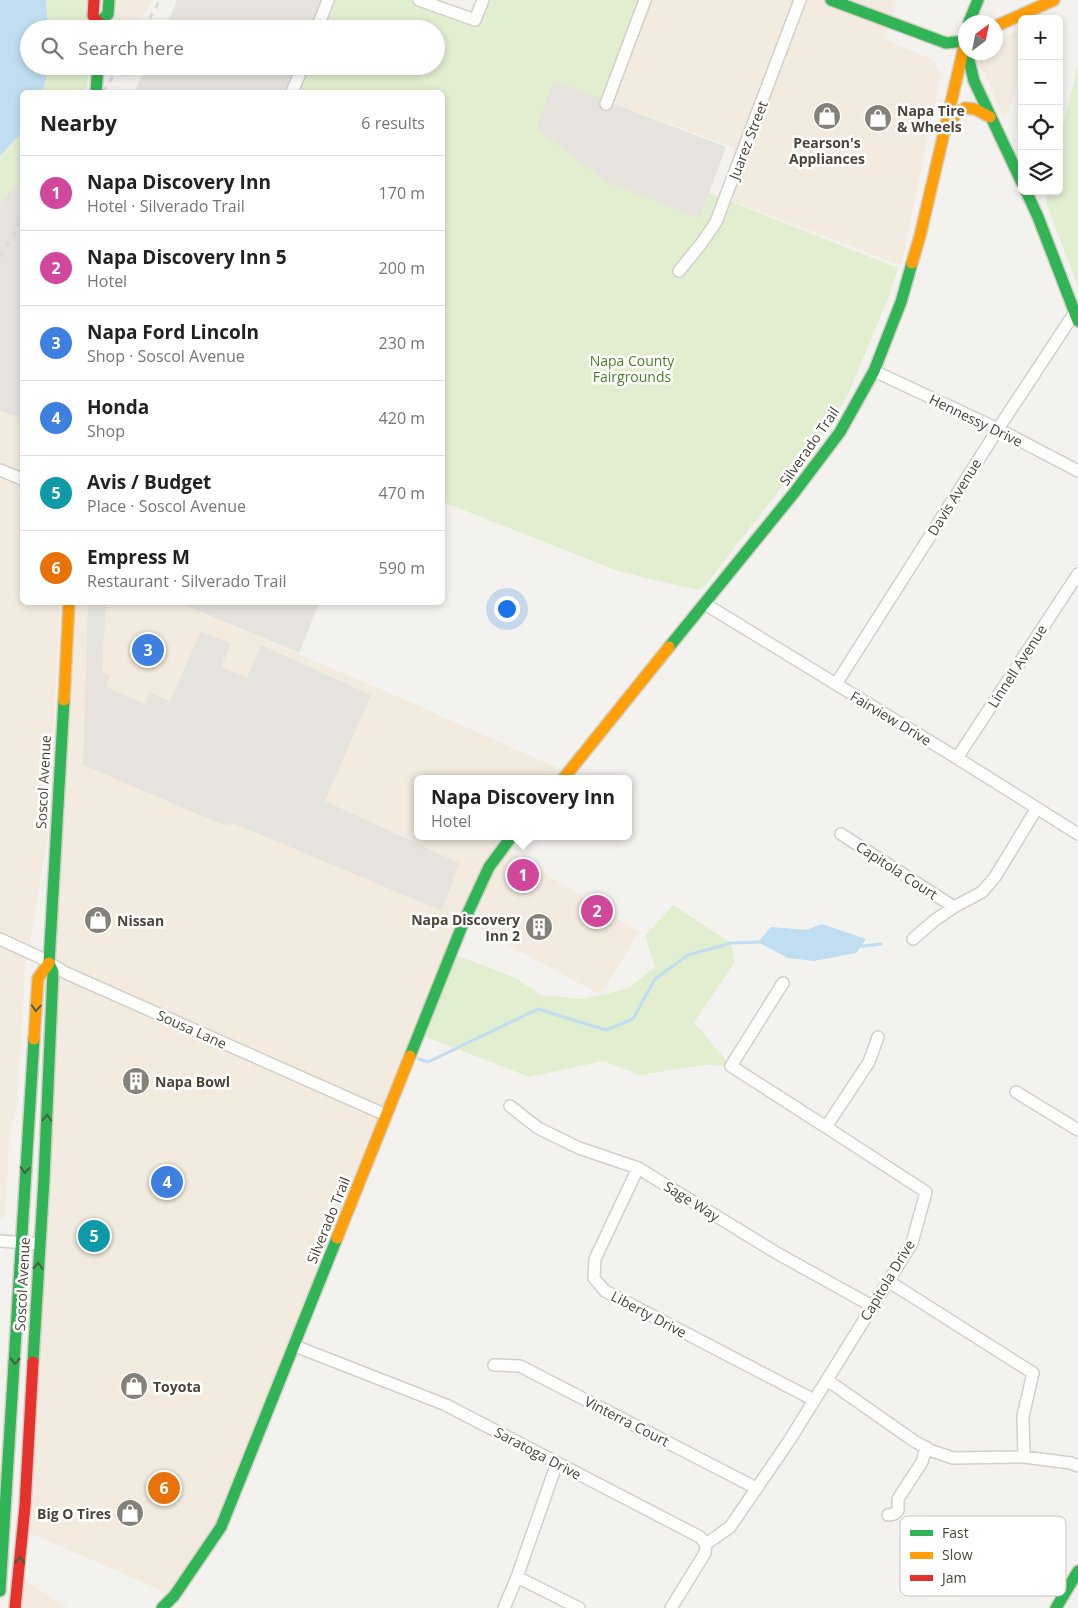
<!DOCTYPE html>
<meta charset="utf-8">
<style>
body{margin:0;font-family:"Open Sans",sans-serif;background:#f6f6f6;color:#222}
.controls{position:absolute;right:15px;top:15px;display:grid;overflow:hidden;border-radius:8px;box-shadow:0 2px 8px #0003}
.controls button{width:45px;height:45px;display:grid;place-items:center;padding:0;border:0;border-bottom:1px solid #e0e0e0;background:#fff;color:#222;font:25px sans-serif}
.compass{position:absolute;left:958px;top:15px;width:45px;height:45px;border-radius:50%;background:#fff;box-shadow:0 2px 8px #0003;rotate:32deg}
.you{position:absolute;left:506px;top:608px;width:18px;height:18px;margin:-12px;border:4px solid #fff;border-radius:50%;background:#1a73e8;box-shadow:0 0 0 8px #1a73e833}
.badge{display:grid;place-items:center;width:32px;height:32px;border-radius:50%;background:#d93025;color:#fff;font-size:16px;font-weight:700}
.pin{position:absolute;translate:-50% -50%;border:2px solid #fff;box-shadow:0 1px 5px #0006}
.popup{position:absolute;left:414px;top:775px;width:218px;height:65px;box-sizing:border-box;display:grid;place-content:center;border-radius:8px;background:#fff;filter:drop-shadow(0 1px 4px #0005);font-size:16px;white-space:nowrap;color:#767676}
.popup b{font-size:19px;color:#222}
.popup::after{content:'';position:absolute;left:50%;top:100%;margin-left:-10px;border:10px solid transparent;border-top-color:#fff}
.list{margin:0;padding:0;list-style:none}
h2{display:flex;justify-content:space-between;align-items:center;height:65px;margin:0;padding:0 20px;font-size:21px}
h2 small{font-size:16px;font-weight:400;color:#767676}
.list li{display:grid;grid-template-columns:32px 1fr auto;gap:15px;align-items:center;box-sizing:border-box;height:75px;padding:0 20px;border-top:1px solid #e0e0e0}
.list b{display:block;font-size:19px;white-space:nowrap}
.list p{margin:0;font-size:16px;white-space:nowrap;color:#767676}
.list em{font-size:16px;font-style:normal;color:#767676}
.icon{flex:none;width:28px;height:28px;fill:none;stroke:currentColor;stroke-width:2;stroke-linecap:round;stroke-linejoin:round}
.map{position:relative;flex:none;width:1078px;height:1608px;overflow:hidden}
.search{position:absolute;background:#fff;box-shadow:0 2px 8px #0003;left:20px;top:20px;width:425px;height:55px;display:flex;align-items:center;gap:12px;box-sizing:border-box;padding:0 18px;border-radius:28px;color:#767676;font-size:19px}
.panel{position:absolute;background:#fff;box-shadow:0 2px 8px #0003;left:20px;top:90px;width:425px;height:515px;border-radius:8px}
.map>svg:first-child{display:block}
</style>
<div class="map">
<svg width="1078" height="1608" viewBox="0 0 1078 1608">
<rect width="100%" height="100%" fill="#f4f2ee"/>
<path fill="#f3ebdf" d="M109 0H153L136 29H109Z
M654 0H897L883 39 932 59 941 75 901 265 726 199 742 155 728 145 612 103Z
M1022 29V68L1008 114 1003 119 985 73 980 69 974 59V53L996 52V41Z
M0 411 22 418V602L60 603 48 833 25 971 17 1104 10 1130 5 1215 0 1221Z
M76 603H179L383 690 569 773 563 779H418V836H512L503 847 639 932 601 995 464 921 235 1494 174 1596 23 1530Z
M19 1576 68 1608H15Z"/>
<path fill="#e6e2de" d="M177 0H328L317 29H165Z
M147 66H303L292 92H134Z
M22 182V418L0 411V204L7 194Z
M179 603H319L299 653Z"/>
<path fill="#e1eecf" d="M46 0H92L91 29H48Z
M328 0H419L474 20 483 0H654L612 103 726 147 709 193 898 268 888 299 848 394 830 425 704 587 697 590 618 571 443 502 442 92H292L303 66H436V29H317Z
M1078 64V286L1046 203 1048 191H1059V142Z
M47 66H89L87 86 83 92H42L46 79Z
M22 132V182L7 194 0 204V156Z
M673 905 731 943 735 962 694 1022 731 1066 705 1065 639 1075 604 1061 529 1077 419 1034 450 953 514 977 541 995 583 999 627 989 655 967 645 936Z"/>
<path fill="#e6e3df" d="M193 0H229L218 29H182Z
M554 81 726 147 699 218 606 182 536 128Z
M88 603H106L102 672 110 676 106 687 145 704 150 693 170 701 201 631 231 644 221 667 247 678 261 645 371 695 325 801 459 863 442 911 235 824 223 825 83 765Z"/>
<path fill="#c0ddf1" d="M0 0H46L48 29H29V66H47L46 79 42 92H22V132L0 156Z
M822 924 866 939 856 953 814 961 788 958 758 942 771 927 806 930Z"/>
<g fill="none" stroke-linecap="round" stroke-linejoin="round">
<path stroke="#c0ddf1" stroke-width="3" d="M856 947 881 944
M419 1059 428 1062 538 1009 606 1030 633 1019 655 979 688 955 731 943 761 942"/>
<g stroke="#d2d0cb" stroke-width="14">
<path id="street" d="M419 0 475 20 483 0
M317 29 328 0
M292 92 303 66
M606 104 645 0
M679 271 701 244 716 222 800 0
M874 371 998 429 1078 471
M0 470 22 479
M705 604 957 758 1078 834
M836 684 998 429 1075 312
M957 758 1078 574
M841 834 954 907
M0 939 39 957 66 973 386 1115
M913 939 935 920 954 907 982 892 995 877 1037 808
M783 983 731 1066 826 1127
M1016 1092 1078 1130
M510 1106 538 1128 579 1148 638 1168 775 1252 872 1306
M638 1168 595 1259 594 1278 605 1291 814 1400
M0 1241 40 1244
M888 1281 1033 1373 1023 1416 1024 1457
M295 1346 446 1405 700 1537 706 1544 705 1553 671 1608
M494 1365 520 1366 756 1488
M827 1380 914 1441 932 1451 953 1458 1024 1457 1071 1463 1078 1466
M888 1515 894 1514 898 1510V1499L922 1462 926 1447
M706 1544 730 1527 789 1441 912 1243 926 1192 826 1127 869 1062 878 1037
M517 1577 579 1608
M504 1608 517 1577 557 1463"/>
</g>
<g stroke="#d3cfc5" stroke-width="14">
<path id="fast" d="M831 0 946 43 966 41
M969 22 978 0
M99 23 108 14 109 0
M967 52 974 81 1022 183
M96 92 98 66
M1026 191 1038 217 1078 321
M669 647 794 493 840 432 874 371 901 302 912 263
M410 1056 464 921 489 867 512 836
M33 1362 44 1179 53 972 49 963 64 700
M0 1591 34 1039
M162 1608 174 1596 221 1527 337 1238
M1056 1608 1078 1571"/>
</g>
<g stroke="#d3cfc5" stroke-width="14">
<path id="slow" d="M996 26 1054 0
M946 128 956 114 965 108 975 109 990 117
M912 263 920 236 966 38
M64 700 69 602
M563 779 669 647
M34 1039 38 978 49 963
M337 1238 410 1056"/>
</g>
<g stroke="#d3cfc5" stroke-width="14">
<path id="jam" d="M94 0 93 16 99 23V29
M15 1608 25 1506 33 1362"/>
</g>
<use href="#street" stroke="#fdfdfc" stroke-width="11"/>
<use href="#fast" stroke="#30b455" stroke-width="11"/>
<use href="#slow" stroke="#ff9f0a" stroke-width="11"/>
<use href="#jam" stroke="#e5322d" stroke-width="11"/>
<path stroke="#dbdbda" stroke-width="3" stroke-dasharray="6 6" stroke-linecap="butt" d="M144 29 160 0
M103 92 120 66
M0 257 22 221"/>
</g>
<defs><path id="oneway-chevron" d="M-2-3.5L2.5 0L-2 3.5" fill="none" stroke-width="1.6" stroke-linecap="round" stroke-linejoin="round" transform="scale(1.25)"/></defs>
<g stroke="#446040">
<use href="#oneway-chevron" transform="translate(36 1008) rotate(94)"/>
<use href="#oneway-chevron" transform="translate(47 1118) rotate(-87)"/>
<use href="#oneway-chevron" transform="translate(25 1170) rotate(94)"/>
<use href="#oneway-chevron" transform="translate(38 1266) rotate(-87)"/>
<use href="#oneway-chevron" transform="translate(15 1361) rotate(93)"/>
<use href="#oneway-chevron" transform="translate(20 1560) rotate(-84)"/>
</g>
<defs>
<g id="shop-disc" transform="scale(1.4375)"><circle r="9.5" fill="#868178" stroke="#fff"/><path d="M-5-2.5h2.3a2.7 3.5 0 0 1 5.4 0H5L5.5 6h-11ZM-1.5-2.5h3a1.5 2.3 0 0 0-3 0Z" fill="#fff"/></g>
<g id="building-disc" transform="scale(1.4375)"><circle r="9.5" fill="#868178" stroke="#fff"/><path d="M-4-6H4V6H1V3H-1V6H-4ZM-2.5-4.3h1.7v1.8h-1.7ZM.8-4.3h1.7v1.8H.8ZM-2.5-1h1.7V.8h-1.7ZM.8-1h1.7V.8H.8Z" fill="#fff"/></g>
</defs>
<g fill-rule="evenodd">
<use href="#shop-disc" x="827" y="116"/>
<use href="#shop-disc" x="878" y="118"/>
<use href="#shop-disc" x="98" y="920"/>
<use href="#building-disc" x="539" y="927"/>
<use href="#building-disc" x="136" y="1081"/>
<use href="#shop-disc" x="134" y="1386"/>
<use href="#shop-disc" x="130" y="1513"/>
</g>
<g text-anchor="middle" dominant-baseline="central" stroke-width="5" stroke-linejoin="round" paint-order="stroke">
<g font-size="14" font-weight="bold" fill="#4b4439" stroke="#fff" text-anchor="start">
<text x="897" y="110">Napa Tire<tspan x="897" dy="16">&amp; Wheels</tspan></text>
<text x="827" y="142" text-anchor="middle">Pearson's<tspan x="827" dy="16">Appliances</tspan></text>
<text x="520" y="919" text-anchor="end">Napa Discovery<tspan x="520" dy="16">Inn 2</tspan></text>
<text x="117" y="920">Nissan</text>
<text x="155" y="1081">Napa Bowl</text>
<text x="153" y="1386">Toyota</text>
<text x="111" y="1513" text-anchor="end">Big O Tires</text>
</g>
<g font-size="14" fill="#4b4439" stroke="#fff">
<text transform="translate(748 140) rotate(-69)">Juarez Street</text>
<text transform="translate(976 420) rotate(26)">Hennessy Drive</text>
<text transform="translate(809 446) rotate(-55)">Silverado Trail</text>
<text transform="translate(954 497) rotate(-58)">Davis Avenue</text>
<text transform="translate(1017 666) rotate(-57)">Linnell Avenue</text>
<text transform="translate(891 718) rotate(31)">Fairview Drive</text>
<text transform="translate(43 782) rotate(-87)">Soscol Avenue</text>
<text transform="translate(897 870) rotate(33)">Capitola Court</text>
<text transform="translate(192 1029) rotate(24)">Sousa Lane</text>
<text transform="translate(692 1201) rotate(32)">Sage Way</text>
<text transform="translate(328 1220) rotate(-68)">Silverado Trail</text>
<text transform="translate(887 1280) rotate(-59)">Capitola Drive</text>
<text transform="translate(22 1284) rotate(-87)">Soscol Avenue</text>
<text transform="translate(649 1314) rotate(28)">Liberty Drive</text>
<text transform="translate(627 1421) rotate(27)">Vinterra Court</text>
<text transform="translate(538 1453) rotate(28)">Saratoga Drive</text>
</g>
<g font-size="14" fill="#4a7f2a" stroke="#fff">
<text x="632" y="360">Napa County<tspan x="632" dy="16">Fairgrounds</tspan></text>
</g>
</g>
<rect x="900" y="1516" width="166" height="80" rx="8" fill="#fff" stroke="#c9c7c4" stroke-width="1"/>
<rect x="910" y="1530" width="23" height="6" fill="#30b455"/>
<rect x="910" y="1552" width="23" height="7" fill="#ff9f0a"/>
<rect x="910" y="1575" width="23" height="6" fill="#e5322d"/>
<g font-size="14" fill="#4b4439">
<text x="942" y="1538">Fast</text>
<text x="942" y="1560">Slow</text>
<text x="942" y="1583">Jam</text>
</g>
</svg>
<div class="controls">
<button>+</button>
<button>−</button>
<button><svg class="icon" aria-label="locate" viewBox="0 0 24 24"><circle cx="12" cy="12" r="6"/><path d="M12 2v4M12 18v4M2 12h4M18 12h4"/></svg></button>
<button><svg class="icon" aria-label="layers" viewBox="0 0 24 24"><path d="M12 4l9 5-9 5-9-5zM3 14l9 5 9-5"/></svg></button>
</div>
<svg class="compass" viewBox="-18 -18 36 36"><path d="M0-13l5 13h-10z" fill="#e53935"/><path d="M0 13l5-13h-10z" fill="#767676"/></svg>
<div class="you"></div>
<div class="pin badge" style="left:523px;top:875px;background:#d1479c">1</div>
<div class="popup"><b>Napa Discovery Inn</b>Hotel</div>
<div class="pin badge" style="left:597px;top:911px;background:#d1479c">2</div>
<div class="pin badge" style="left:148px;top:650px;background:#3f7fe0">3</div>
<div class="pin badge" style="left:167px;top:1182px;background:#3f7fe0">4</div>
<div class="pin badge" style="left:94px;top:1236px;background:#0f9aa8">5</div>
<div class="pin badge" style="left:164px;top:1488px;background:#e8710a">6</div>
<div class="search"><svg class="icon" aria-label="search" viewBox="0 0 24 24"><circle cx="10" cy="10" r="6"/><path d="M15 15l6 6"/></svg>Search here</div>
<section class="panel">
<h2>Nearby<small>6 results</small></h2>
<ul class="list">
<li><span class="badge" style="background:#d1479c">1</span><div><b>Napa Discovery Inn</b><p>Hotel · Silverado Trail</p></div><em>170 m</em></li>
<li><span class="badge" style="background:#d1479c">2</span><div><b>Napa Discovery Inn 5</b><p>Hotel</p></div><em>200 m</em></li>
<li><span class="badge" style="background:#3f7fe0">3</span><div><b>Napa Ford Lincoln</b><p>Shop · Soscol Avenue</p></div><em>230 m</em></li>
<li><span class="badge" style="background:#3f7fe0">4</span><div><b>Honda</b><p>Shop</p></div><em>420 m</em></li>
<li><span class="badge" style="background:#0f9aa8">5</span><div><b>Avis / Budget</b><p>Place · Soscol Avenue</p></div><em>470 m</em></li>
<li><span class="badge" style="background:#e8710a">6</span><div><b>Empress M</b><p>Restaurant · Silverado Trail</p></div><em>590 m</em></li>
</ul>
</section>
</div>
